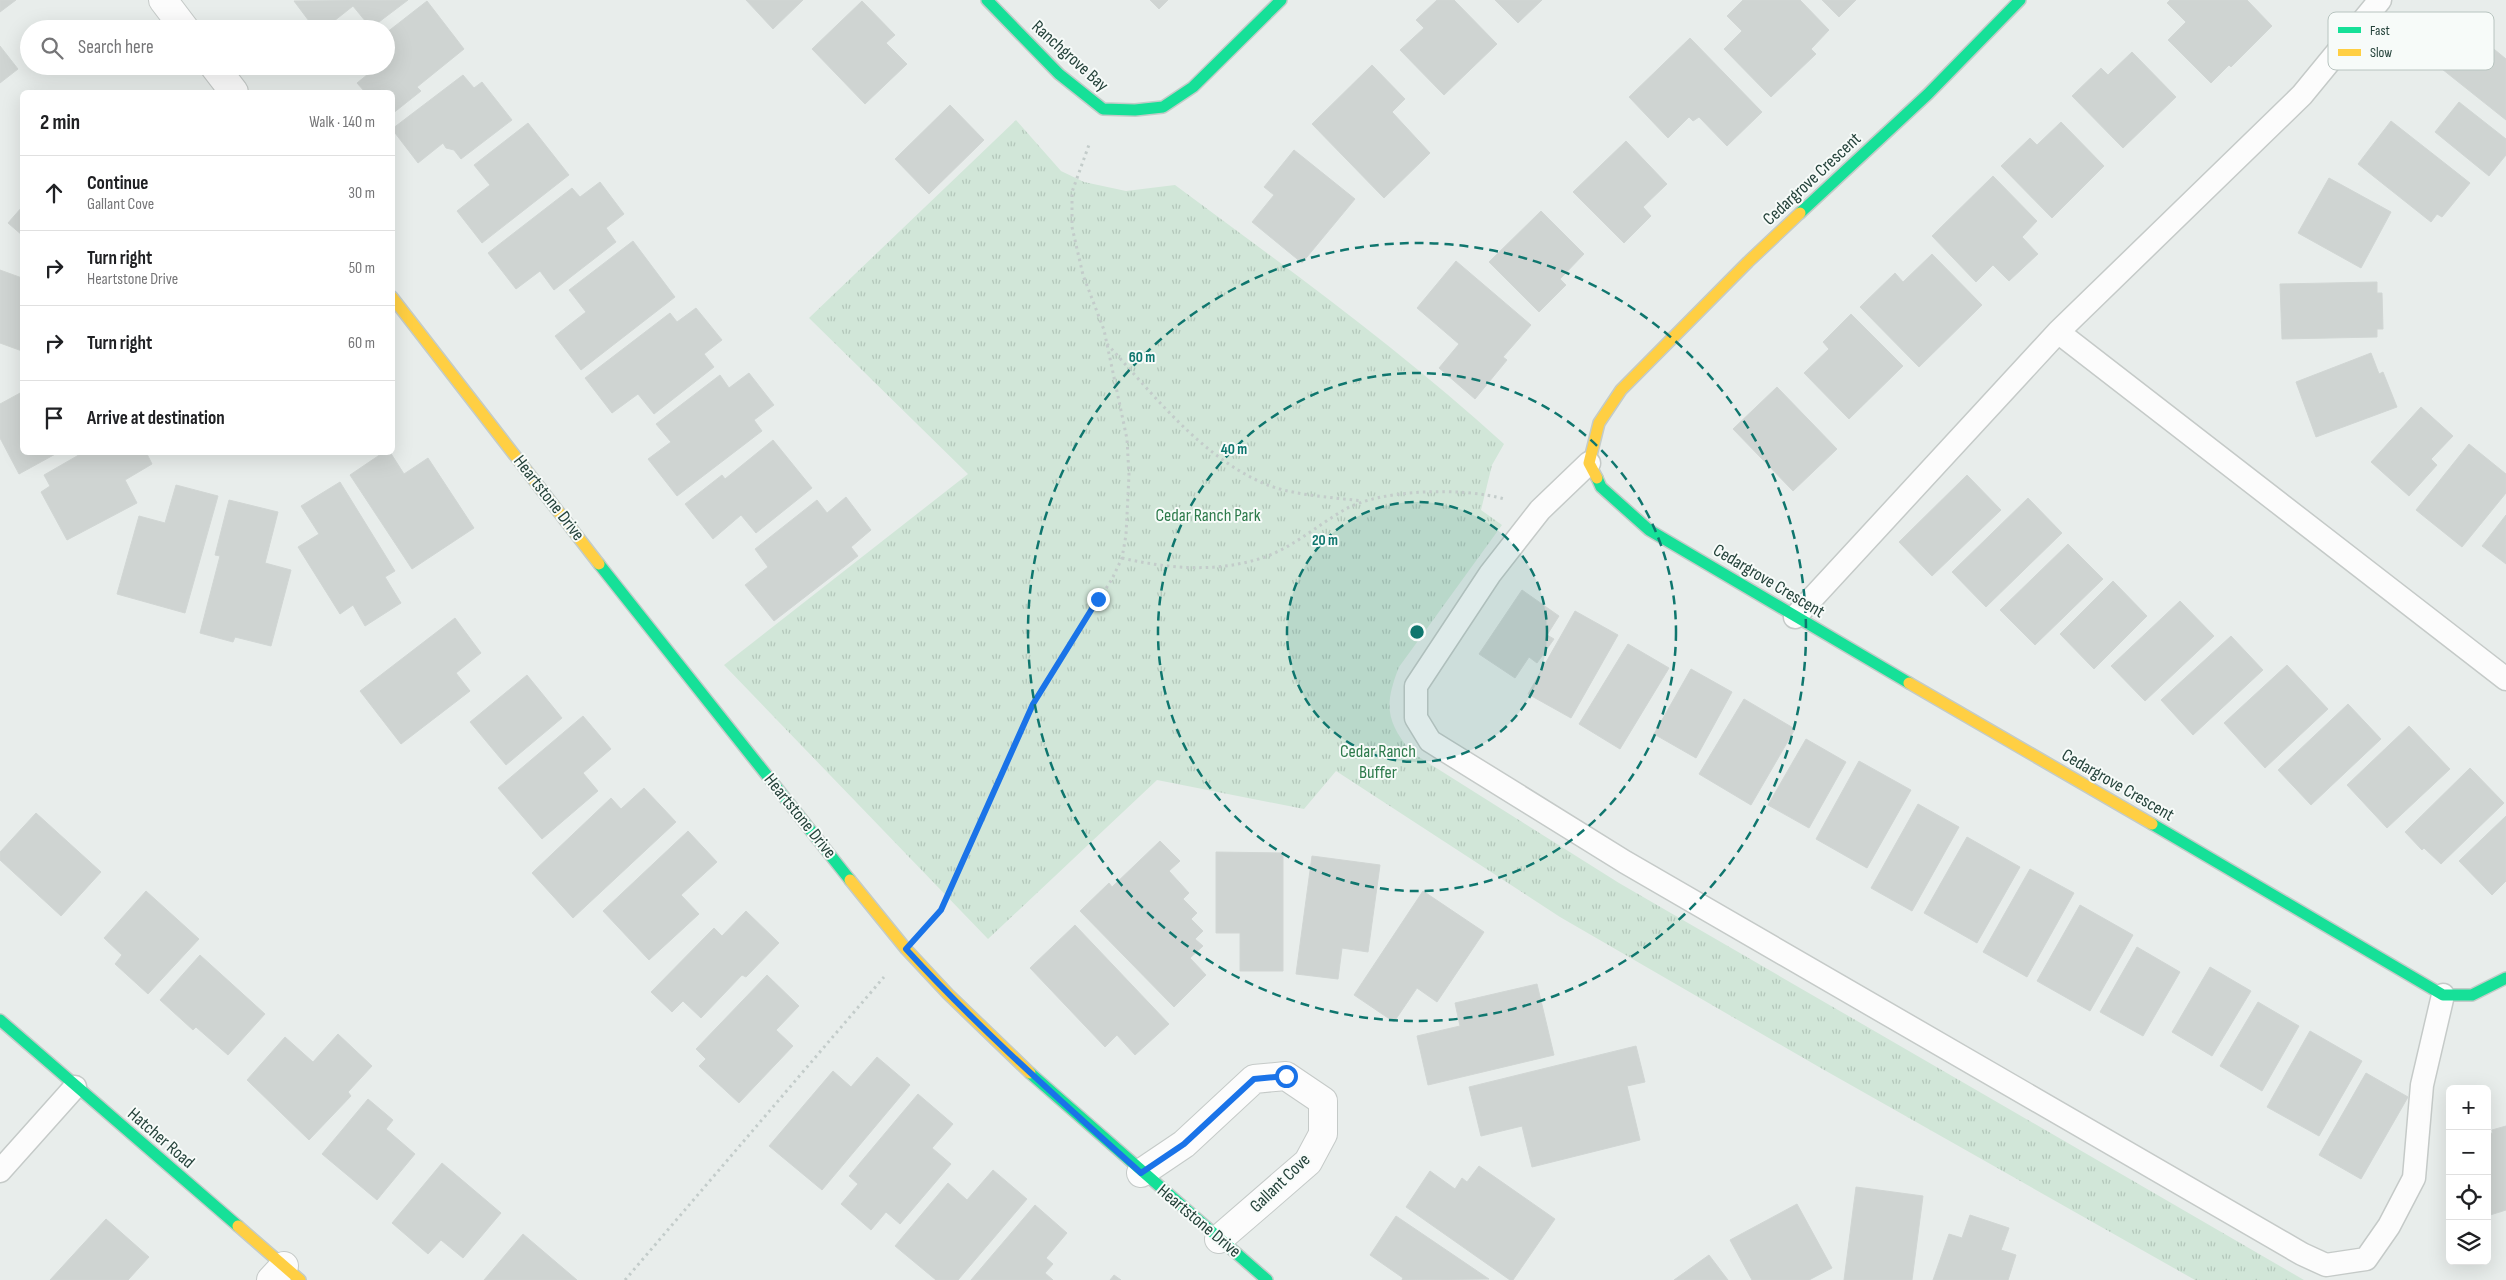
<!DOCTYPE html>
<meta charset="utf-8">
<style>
body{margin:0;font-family:"Sofia Sans Condensed",sans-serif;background:#f6f6f6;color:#202124}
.controls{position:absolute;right:15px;bottom:15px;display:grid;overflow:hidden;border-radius:8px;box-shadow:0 5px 20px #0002}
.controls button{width:45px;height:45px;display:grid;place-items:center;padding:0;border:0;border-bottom:1px solid #e0e0e0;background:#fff;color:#202124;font:25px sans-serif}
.stop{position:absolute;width:15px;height:15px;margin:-11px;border:4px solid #1a73e8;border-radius:50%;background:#fff}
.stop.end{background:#1a73e8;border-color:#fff;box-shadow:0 1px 5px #0008}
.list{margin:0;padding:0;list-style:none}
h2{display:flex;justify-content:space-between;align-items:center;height:65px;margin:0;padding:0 20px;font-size:21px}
h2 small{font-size:16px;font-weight:400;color:#757577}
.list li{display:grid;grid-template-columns:32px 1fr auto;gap:15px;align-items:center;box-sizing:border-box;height:75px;padding:0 20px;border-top:1px solid #e0e0e0}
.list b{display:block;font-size:19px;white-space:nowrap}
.list p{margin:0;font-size:16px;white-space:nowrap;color:#757577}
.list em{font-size:16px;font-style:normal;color:#757577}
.icon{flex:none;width:28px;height:28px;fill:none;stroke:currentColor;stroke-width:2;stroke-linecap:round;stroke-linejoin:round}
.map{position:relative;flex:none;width:2506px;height:1280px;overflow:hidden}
.search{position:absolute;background:#fff;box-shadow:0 5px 20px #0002;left:20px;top:20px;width:375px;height:55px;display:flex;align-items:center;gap:12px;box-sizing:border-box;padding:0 18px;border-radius:28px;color:#757577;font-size:19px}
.panel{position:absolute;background:#fff;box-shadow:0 5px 20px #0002;left:20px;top:90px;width:375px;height:365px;border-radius:8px}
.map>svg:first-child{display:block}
</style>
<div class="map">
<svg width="2506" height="1280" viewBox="0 0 2506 1280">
<defs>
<pattern id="park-tufts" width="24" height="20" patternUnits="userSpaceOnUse" patternTransform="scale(1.25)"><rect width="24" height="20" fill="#d1e6d8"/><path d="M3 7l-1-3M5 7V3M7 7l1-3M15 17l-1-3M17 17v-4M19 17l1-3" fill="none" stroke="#b3c6ba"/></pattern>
</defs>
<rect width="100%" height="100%" fill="#e8edeb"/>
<path fill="url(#park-tufts)" d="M1016 120 1061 171 1084 182 1126 191 1175 185C1287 268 1401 350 1504 444L1492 465 1481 510 1502 525 1399 667C1384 705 1386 721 1411 752L1619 883 2304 1280H2195L1819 1067 1560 917 1336 771 1304 809 1157 780 988 939 724 665 968 474 809 318Z"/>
<path fill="#cfd4d2" stroke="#d1d6d4" d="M0 0H16L0 12Z
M408 0 371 28 353 6 324 29H315L294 1Z
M746 0H803L773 29Z
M1150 0H1168L1159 9Z
M1437 0H1454L1497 44 1444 95 1400 50 1424 28 1416 20Z
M1495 0H1542L1518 23Z
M1743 0H1800L1829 30 1811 49 1816 54 1771 97 1724 49 1742 31 1727 16Z
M1822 0H1856L1839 17Z
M2170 0H2247L2272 26 2231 67 2229 65 2211 83 2168 40 2186 22 2167 3Z
M427 1 464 49 417 87 421 91 392 114V92H365L357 83 378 66H386V33Z
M862 1 895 35 886 43 907 64 865 104 812 49Z
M2472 31 2506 59V120L2442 69Z
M1690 38 1762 112 1727 146 1699 117 1693 121 1689 117 1668 138 1629 97Z
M0 46 18 69 0 83Z
M2132 52 2176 97 2123 148 2072 96 2101 68 2108 75Z
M1372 65 1405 99 1392 112 1430 153 1384 198 1312 124Z
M463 75 474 88 482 82 512 120 461 159 454 150 446 148 443 143 418 163 392 129Z
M2459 102 2506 139V155L2489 176 2435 132Z
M950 105 984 140 929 194 895 159Z
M2391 121 2470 183 2442 217 2437 214 2431 222 2358 164Z
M2061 122 2104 166 2052 218 2001 166 2030 138 2037 145Z
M528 123 569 175 482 243 457 211 490 185 474 165Z
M1626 141 1667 184 1643 207 1651 216 1624 243 1573 192Z
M1294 150 1355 199 1302 263 1252 222 1274 195 1264 187Z
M1993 176 2037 221 2022 237 2038 254 2009 281 1993 265 1976 282 1932 236Z
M2329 178 2391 212 2361 268 2298 233Z
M600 182 624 214 606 228 616 242 554 290 540 271 516 289 488 253 572 188 580 197Z
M22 207V235L8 223Z
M1541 211 1584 254 1560 279 1566 285 1539 312 1489 262Z
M633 241 675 297 581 370 555 336 586 312 569 290Z
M1932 254 1982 305 1919 367 1860 307 1895 273 1903 282Z
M1456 261 1531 325 1503 357 1507 360 1475 399 1439 368 1459 344 1417 308Z
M0 270 22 278V351L0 343Z
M2377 282V293H2382L2383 329H2377V337L2282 339 2280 284Z
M696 308 722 340 704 354 714 367 654 414 638 394 612 413 585 378 670 313 677 322Z
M1851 314 1903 366 1849 419 1804 373 1829 349 1823 342Z
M2371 353 2379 374 2383 372 2397 407 2316 437 2296 382Z
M749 373 774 405 754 420 762 431 677 496 648 459 671 442 656 424 720 375 729 388Z
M1777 387 1837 449 1793 491 1733 429Z
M22 392V452H59L19 474 0 438V404Z
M2421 407 2453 436 2431 459 2437 465 2409 496 2371 462Z
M773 440 812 488 756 533 741 515 713 539 685 504 722 475 725 479Z
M2469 444 2506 474V493L2462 547 2416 510Z
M84 452H146L152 464 125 480 137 503 67 540 41 492 50 486 44 475Z
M384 452H390L404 474 428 458 474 528 412 569 350 475Z
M1967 475 2001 510 1932 576 1899 542Z
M340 482 395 571 385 577 401 603 365 626 353 605 340 614 298 547 319 534 301 506Z
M176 485 218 496 185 613 117 594 139 516 165 523Z
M846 497 871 530 851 547 858 556 774 621 745 585 768 567 755 549 817 500 827 513Z
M2028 498 2062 533 1986 607 1952 572Z
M229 500 278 512 265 563 291 570 271 646 235 637 233 642 200 633 220 556 215 555Z
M2506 515V564L2482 546Z
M2068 544 2103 579 2035 645 2000 610Z
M2113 581 2147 616 2094 669 2060 634Z
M1522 590 1559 616 1547 635 1554 639 1537 663 1529 657 1515 678 1479 654Z
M2180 601 2214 636 2145 701 2111 666Z
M1575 611 1618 635 1571 718 1528 694Z
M455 618 481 653 456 673 470 691 401 744 360 691Z
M2231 636 2263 670 2193 735 2161 700Z
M1628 644 1669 668 1620 749 1579 724Z
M2287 665 2328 709 2265 768 2224 723Z
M1691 669 1732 692 1696 758 1654 734Z
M527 675 562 718 506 765 470 722Z
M1744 699 1795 729 1751 805 1699 774Z
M2348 704 2381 739 2311 805 2278 770Z
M583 716 611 749 583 773 598 791 542 839 498 788Z
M2409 726 2450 769 2387 828 2347 785Z
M1806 739 1846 762 1809 828 1768 805Z
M1859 761 1911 790 1867 868 1816 839Z
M2470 768 2504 803 2441 864 2424 848 2422 850 2405 832Z
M644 788 676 822 573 918 532 873 611 798 621 809Z
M1918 804 1959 827 1912 911 1871 888Z
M36 813 101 872 61 916 0 860V852Z
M2506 816V881L2492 895 2459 861Z
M688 831 717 862 681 895 699 914 649 960 603 911Z
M1967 837 2020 867 1977 943 1924 913Z
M1160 841 1180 861 1169 871 1189 893 1183 899 1197 913 1191 919 1203 931 1195 939 1203 946 1190 958 1206 975 1174 1007 1080 911 1109 883 1112 887Z
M1216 852 1283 853V971H1240V933H1216Z
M1312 856 1380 865 1368 952 1342 948 1338 979 1296 974Z
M2030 869 2074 893 2027 977 1983 952Z
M146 891 199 939 148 994 115 964 122 955 104 938Z
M1423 891 1484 932 1437 1002 1417 988 1394 1022 1354 995Z
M2080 905 2133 935 2090 1011 2037 981Z
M746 911 779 943 746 977 742 975 701 1018 683 1001 672 1012 651 992 714 928 722 936Z
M1075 925 1169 1024 1135 1055 1117 1035 1105 1047 1030 968Z
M2137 947 2180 972 2143 1036 2100 1012Z
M200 955 265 1014 228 1055 196 1027 193 1030 160 1000Z
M2210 967 2251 991 2212 1056 2172 1032Z
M767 975 799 1006 776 1030 793 1046 739 1103 699 1066 706 1059 696 1049Z
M1537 984 1554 1055 1428 1085 1417 1036 1460 1026 1455 1003Z
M2258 1002 2299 1026 2262 1091 2220 1066Z
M2310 1031 2362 1061 2319 1136 2267 1107Z
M338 1034 372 1066 348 1092 351 1096 309 1140 247 1080 285 1037 313 1062Z
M1636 1046 1645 1082 1627 1086 1640 1140 1532 1167 1522 1126 1481 1136 1469 1087Z
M877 1057 910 1085 822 1190 769 1146 833 1071 851 1087Z
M2366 1073 2408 1097 2361 1179 2319 1155Z
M918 1094 953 1124 932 1148 951 1164 900 1224 886 1212 871 1230 841 1204 858 1184 849 1176Z
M368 1099 393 1120 386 1129 415 1154 377 1200 322 1154Z
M2506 1126V1210L2487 1216V1134L2493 1133 2492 1130Z
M442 1163 501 1213 463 1258 441 1240 428 1254 392 1223Z
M1479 1166 1555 1219 1513 1280H1510L1406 1207 1430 1171 1455 1189 1462 1178 1467 1182Z
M993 1170 1027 1199 958 1280H936L895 1246 948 1183 967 1200Z
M1856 1187 1923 1196 1912 1280H1844Z
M1797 1204 1832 1268 1809 1280H1752L1730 1240Z
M1035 1205 1067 1233 1046 1258 1053 1264 1045 1273 1053 1280H971Z
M1970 1215 2009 1228 2001 1250 2016 1255 2008 1280H1933L1949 1234 1962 1238Z
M1396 1216 1489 1279 1402 1280 1403 1278 1370 1255Z
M106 1219 149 1257 128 1280H50Z
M523 1234 577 1280H484Z
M1709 1255 1728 1280H1674Z
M1114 1275 1121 1280H1110Z"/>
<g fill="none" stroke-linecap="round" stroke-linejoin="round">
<g stroke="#c5cac8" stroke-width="25">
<path id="lane" d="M2058 332 2506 679
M1589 463 1540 510 1490 574 1416 686V718L1430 741 1625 862 2302 1254 2326 1265 2366 1259 2389 1226 2414 1178 2422 1085 2443 995
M1795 617 2058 332 2302 95 2380 0
M0 1171 75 1087"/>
</g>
<g stroke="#c5cac8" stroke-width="30">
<path id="street" d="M163 0 185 29
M214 66 234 92
M1141 1173 1184 1144 1254 1079 1286 1076 1323 1101V1134L1308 1162 1219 1239
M271 1280 284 1266"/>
</g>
<g stroke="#c3cbc8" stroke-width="14">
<path id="fast" d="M987 0 1059 74 1103 109 1135 110 1163 107 1193 87 1281 0
M1800 213 1928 94 2020 0
M1597 478 1601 487 1649 530 1909 683
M599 564 850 880
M2152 824 2443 995H2472L2506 978
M0 1020 238 1226
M1030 1073 1267 1280"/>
</g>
<g stroke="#c3cbc8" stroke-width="14">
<path id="slow" d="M392 297 599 564
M1597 478 1589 463 1599 423 1621 390 1748 262 1800 213
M1909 683 2152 824
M850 880 906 949 948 994 1030 1073
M238 1226 300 1280"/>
</g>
<path stroke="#c3ccca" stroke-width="3" stroke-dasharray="2.5 4" stroke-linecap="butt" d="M1107 344C1154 395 1200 456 1265 484 1295 496 1331 497 1362 501
M1122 558C1170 569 1218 573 1265 557 1293 547 1318 525 1344 510 1379 489 1464 487 1504 499
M932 921 941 910 968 853 994 788 1033 704 1112 579 1122 558 1126 535 1129 475 1127 439 1104 330 1083 275 1072 227V192L1090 142
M625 1280 884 977"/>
<use href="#lane" stroke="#fcfcfc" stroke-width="22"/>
<use href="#street" stroke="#fcfcfc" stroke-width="28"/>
<use href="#fast" stroke="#16e098" stroke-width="11"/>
<use href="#slow" stroke="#ffcf43" stroke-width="11"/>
</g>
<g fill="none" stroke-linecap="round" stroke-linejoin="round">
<path stroke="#1a73e8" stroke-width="6" d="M1098 599 1033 704 941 910 906 949C979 1029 1061 1101 1141 1173L1184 1144 1254 1079 1286 1076"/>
</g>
<circle cx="1417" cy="632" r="130" fill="#0f766e" fill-opacity=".12"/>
<g fill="none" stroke="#0f766e" stroke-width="2.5" stroke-dasharray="9 6">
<circle cx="1417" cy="632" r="130"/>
<circle cx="1417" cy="632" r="259"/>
<circle cx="1417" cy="632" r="389"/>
</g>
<g text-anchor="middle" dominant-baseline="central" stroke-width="4" stroke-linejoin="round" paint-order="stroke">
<g font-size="18" fill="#24423a" stroke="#f7fbf9">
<text transform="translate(1070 56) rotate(42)">Ranchgrove Bay</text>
<text transform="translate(1812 179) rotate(-43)">Cedargrove Crescent</text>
<text transform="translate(549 498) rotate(52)">Heartstone Drive</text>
<text transform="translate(1769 581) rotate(31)">Cedargrove Crescent</text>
<text transform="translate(2118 785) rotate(30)">Cedargrove Crescent</text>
<text transform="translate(800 816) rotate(51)">Heartstone Drive</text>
<text transform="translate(161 1138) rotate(41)">Hatcher Road</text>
<text transform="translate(1280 1183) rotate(-44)">Gallant Cove</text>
<text transform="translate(1199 1221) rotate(40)">Heartstone Drive</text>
</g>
<g font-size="18" fill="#2d7a4b" stroke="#f7fbf9">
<text x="1208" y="515">Cedar Ranch Park</text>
<text x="1378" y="751">Cedar Ranch<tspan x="1378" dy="21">Buffer</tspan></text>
</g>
</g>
<rect x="2328" y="12" width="166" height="58" rx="8" fill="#f7fbf9" stroke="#b8c4c0" stroke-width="1"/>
<rect x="2338" y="27" width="23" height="6" fill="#16e098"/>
<rect x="2338" y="49" width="23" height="7" fill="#ffcf43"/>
<g font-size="14" fill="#24423a">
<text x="2370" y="35">Fast</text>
<text x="2370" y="57">Slow</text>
</g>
<circle cx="1417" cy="632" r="8" fill="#0f766e" stroke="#f7fbf9" stroke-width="2.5"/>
<g font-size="15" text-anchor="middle" font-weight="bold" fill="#0f766e" stroke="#f7fbf9" stroke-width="4" stroke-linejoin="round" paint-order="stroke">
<text x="1142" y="362">60 m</text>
<text x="1234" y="454">40 m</text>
<text x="1325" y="545">20 m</text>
</g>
</svg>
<div class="controls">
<button>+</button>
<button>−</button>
<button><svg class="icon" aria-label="locate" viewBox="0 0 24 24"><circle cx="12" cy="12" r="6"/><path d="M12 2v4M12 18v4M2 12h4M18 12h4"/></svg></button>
<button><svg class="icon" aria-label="layers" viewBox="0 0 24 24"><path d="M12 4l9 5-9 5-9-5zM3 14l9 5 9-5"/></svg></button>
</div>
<div class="stop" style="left:1286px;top:1076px"></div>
<div class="stop end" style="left:1098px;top:599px"></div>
<div class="search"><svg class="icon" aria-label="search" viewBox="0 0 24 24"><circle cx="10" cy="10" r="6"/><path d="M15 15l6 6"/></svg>Search here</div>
<section class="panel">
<h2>2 min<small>Walk · 140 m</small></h2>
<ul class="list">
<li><svg class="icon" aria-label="ahead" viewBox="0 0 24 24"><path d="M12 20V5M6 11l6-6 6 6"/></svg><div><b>Continue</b><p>Gallant Cove</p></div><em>30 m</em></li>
<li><svg class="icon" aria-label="right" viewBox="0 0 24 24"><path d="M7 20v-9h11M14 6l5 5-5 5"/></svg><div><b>Turn right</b><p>Heartstone Drive</p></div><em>50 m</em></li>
<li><svg class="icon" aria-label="right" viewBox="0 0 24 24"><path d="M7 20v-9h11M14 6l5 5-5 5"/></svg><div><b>Turn right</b></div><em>60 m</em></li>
<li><svg class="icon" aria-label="arrive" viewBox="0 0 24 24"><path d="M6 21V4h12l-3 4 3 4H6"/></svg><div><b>Arrive at destination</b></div></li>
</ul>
</section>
</div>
